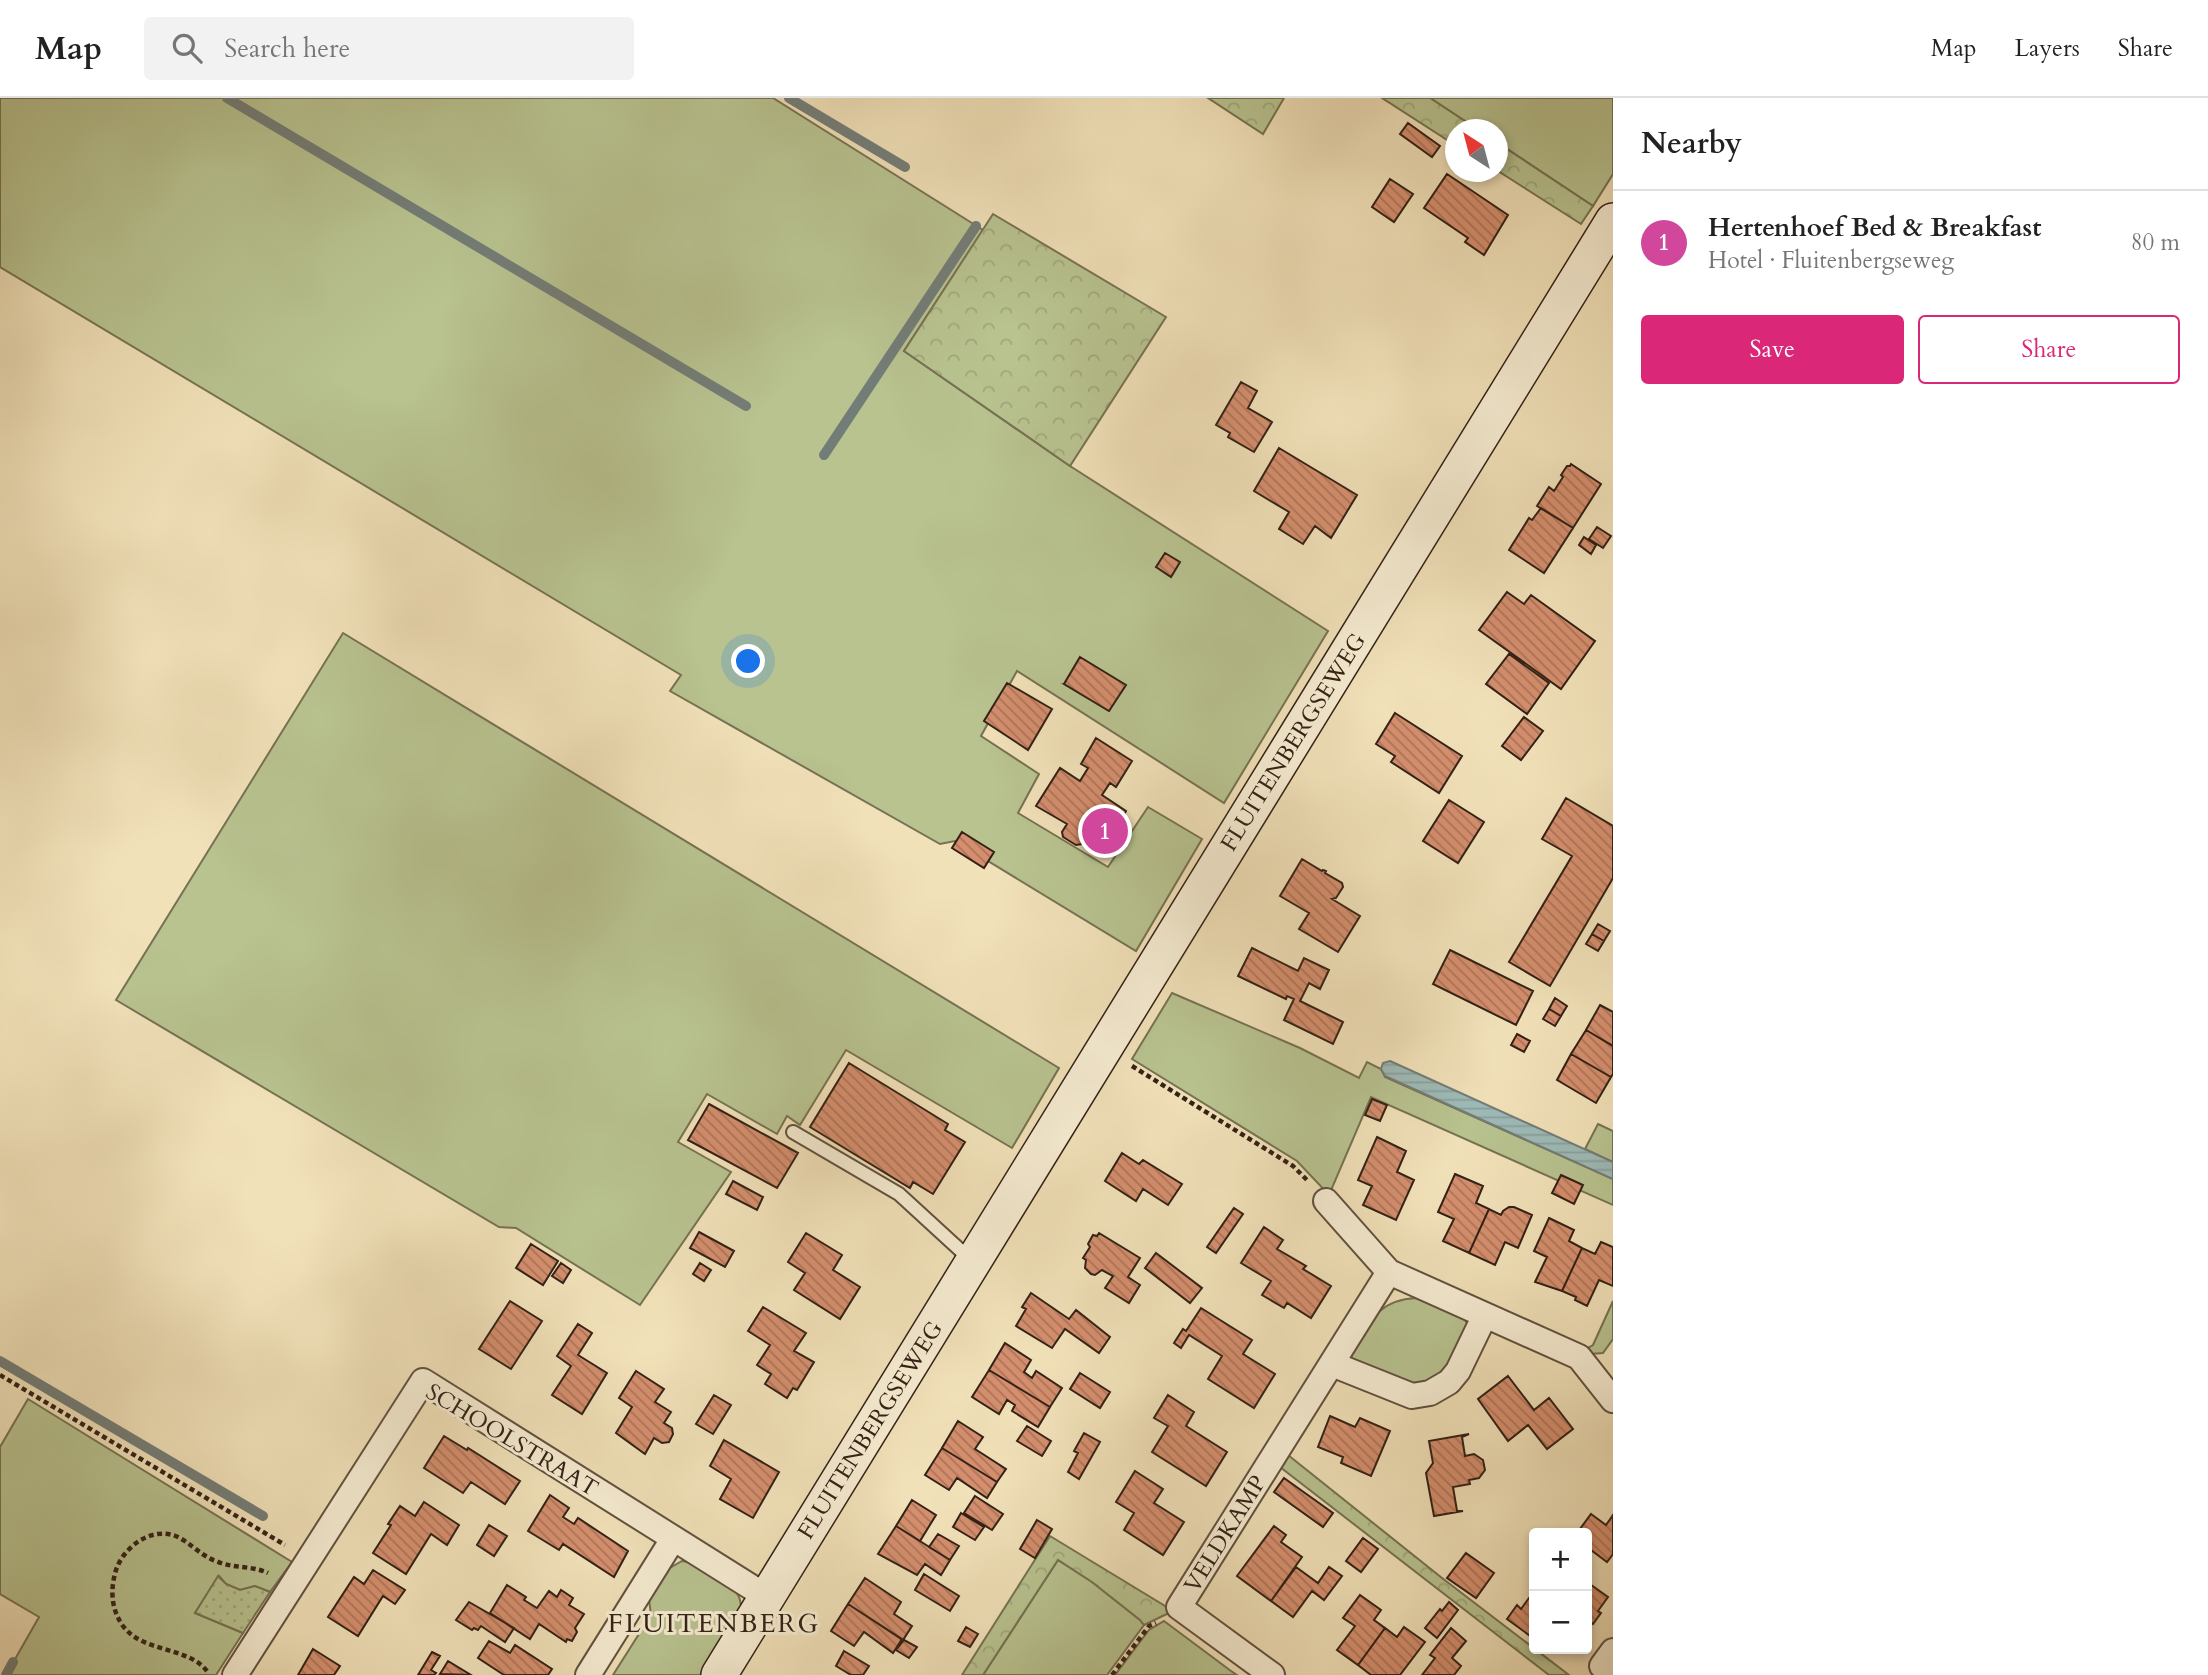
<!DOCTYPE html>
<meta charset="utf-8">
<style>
body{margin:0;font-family:Cardo,serif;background:#f2f2f2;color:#222}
.controls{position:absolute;right:21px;bottom:21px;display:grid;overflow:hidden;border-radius:7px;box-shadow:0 4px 10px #0003}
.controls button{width:63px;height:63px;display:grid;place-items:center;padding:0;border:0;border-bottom:2px solid #e0e0e0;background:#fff;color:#222;font:35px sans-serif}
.compass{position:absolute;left:1445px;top:21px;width:63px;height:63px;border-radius:50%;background:#fff;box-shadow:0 4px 10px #0003;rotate:324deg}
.you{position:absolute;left:749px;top:564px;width:24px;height:24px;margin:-18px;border:5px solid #fff;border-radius:50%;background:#1a73e8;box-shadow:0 0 0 10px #1a73e833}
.badge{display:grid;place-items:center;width:46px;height:46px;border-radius:50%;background:#db2777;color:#fff;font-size:23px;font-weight:700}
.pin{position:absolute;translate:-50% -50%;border:4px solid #fff;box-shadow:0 2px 7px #0006}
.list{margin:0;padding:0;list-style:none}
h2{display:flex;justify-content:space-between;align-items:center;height:91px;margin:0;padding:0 28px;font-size:30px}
h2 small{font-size:23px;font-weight:400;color:#767676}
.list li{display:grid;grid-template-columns:46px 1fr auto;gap:21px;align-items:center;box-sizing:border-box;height:105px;padding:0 28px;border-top:2px solid #e0e0e0}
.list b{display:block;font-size:26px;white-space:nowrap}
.list p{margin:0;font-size:23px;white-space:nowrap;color:#767676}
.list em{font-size:23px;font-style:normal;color:#767676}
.actions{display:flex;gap:14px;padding:21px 28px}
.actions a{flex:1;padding:16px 0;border:2px solid #db2777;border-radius:7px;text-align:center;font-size:24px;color:#db2777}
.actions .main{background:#db2777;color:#fff}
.icon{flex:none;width:38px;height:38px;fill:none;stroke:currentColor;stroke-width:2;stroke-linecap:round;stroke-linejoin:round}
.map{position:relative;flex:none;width:1613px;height:1577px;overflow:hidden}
header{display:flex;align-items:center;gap:42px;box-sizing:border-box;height:98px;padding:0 35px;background:#fff;border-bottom:2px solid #e0e0e0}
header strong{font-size:33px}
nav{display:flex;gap:38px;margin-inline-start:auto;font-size:24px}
.search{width:490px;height:63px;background:#f2f2f2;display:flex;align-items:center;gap:18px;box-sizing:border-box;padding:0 24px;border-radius:7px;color:#767676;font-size:26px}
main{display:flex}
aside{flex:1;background:#fff}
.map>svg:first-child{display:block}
</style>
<header>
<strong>Map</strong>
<div class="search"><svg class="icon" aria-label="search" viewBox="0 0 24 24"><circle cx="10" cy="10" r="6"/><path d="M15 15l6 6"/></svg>Search here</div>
<nav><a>Map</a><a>Layers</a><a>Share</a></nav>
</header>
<main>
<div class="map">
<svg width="1613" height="1577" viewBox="0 0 1613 1577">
<defs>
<pattern id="forest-crowns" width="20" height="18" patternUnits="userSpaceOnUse" patternTransform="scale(1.75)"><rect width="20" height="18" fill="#b8c390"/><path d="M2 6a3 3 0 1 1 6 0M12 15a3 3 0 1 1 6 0" fill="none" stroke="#9fa77b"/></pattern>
<pattern id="garden-dots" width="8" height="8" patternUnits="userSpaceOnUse" patternTransform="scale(1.75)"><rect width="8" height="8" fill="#b8c390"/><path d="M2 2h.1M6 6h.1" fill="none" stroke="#9fa77b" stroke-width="1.8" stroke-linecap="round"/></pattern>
<pattern id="water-rules" width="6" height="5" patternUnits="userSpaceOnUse" patternTransform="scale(1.75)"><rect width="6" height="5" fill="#9ebbb8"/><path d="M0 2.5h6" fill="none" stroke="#89a09d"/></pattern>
<pattern id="building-back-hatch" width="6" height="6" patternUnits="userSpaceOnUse" patternTransform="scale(1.75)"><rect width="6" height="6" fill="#d58f6e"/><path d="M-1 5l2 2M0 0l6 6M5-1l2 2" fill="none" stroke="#ad7459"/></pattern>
</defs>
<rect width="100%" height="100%" fill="#f1e1b9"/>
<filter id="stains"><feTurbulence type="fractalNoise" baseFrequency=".00286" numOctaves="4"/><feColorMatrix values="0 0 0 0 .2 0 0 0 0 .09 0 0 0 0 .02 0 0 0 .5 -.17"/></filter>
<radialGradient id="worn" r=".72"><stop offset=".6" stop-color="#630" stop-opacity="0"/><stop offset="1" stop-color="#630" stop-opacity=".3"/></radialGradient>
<path fill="#b8c390" stroke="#767253" stroke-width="2" fill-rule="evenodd" d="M0 0H773L983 132 904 253 1070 368 1328 533 1224 705 1017 573 981 638 1039 676 1018 715 1108 769 1148 709 1202 741 1136 853 955 743 940 746 670 593 681 577 0 169ZM1064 586 1125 587 1109 613Z
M1430 0H1613V76L1593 108 1498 45V32L1477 31Z
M343 535 1059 970 1012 1050 846 952 800 1027 787 1018 777 1036 707 996 678 1044 731 1074 640 1207 516 1130 499 1129 116 902Z
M1172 895 1300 950 1359 980 1367 964 1381 971 1385 979 1613 1081V1107L1371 999 1329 1097 1297 1063 1132 961Z
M1598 1026 1613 1033V1064L1585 1051Z
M1416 1200 1464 1220 1468 1227 1449 1271 1420 1289 1352 1262 1351 1256C1369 1226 1376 1202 1416 1200Z
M1613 1203V1241L1603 1255 1590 1256 1586 1251 1593 1247Z
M28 1301 292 1464 270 1494 255 1488 240 1492 226 1486 219 1478 195 1515 243 1535 216 1577H6L39 1519 0 1496V1349Z
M1058 1462 1092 1484 1140 1522 1144 1527 1107 1577H983Z
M682 1463C695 1464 727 1484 736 1494 740 1499 741 1504 741 1510L705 1577H613L651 1517 649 1501 668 1471Z
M1164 1523 1231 1573 1237 1577H1115L1149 1532Z"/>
<path fill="url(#forest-crowns)" stroke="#767253" stroke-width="2" d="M1208 0H1284L1263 36Z
M1382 0H1430L1477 31 1456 32 1455 47Z
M1498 45 1593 108 1581 126 1498 73Z
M993 116 1166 219 1070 368 904 253Z
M1288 1357 1442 1480 1569 1577H1549L1280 1369Z
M1050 1438 1165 1508 1169 1515 1144 1527 1140 1522 1092 1484 1058 1462 983 1577H962Z"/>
<path fill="url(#garden-dots)" stroke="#767253" stroke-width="2" d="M218 1478 226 1486 240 1492 255 1488 270 1494 243 1535 195 1515Z"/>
<path fill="url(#water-rules)" stroke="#737d77" stroke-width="2" d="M1390 963 1613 1064V1081L1385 978 1381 971 1383 965Z"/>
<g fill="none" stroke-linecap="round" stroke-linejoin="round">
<path stroke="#737d77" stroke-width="10" d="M227 0 746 308
M789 0 905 69
M824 357 976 128
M0 1263 263 1418
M6 1577 13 1564"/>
</g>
<path fill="url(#building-back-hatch)" stroke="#332116" stroke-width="2" d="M1408 25 1440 48 1432 59 1400 36Z
M1447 76 1508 117 1484 157 1465 144 1468 140 1424 110Z
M1390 81 1413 96 1394 124 1372 109Z
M1241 284 1257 293 1248 310 1272 324 1254 354 1228 339 1230 335 1216 327Z
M1279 350 1357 397 1331 440 1315 428 1303 446 1279 431 1289 414 1254 393Z
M1571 366 1601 386 1573 430 1537 408 1549 389 1554 393 1563 379 1561 377 1567 368H1570Z
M1541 410 1573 430 1544 475 1509 452 1529 420 1532 422Z
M1597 429 1611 438 1603 450 1589 441Z
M1584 439 1596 447 1591 456 1579 447Z
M1165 455 1180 464 1171 479 1156 469Z
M1507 494 1524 506 1531 497 1595 543 1561 591 1479 532Z
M1509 556 1549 585 1527 616 1486 586Z
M1080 559 1126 587 1109 613 1064 586Z
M1007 585 1052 611 1028 652 984 623Z
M1395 615 1462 658 1439 695 1391 664 1395 658 1376 646Z
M1524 619 1543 633 1521 662 1502 648Z
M1096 640 1132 663 1116 689 1110 685 1102 697 1126 713 1105 749 1087 738 1082 746 1076 747 1063 739 1062 734 1067 726 1036 708 1060 670 1080 683 1088 670 1081 666Z
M1566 700 1613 728V780L1550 888 1509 864 1572 758 1542 741Z
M1449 702 1484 724 1458 765 1423 743Z
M962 734 994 754 984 770 952 750Z
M1302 761 1322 773 1323 772 1326 773 1325 775 1342 785 1343 789 1336 800 1332 801 1360 818 1338 854 1299 831 1309 815 1280 798Z
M1598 826 1610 833 1604 843 1592 836Z
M1592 836 1604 843 1598 853 1586 846Z
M1252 850 1298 873 1304 860 1329 872 1320 891 1309 885 1300 903 1343 924 1333 946 1284 922 1294 901 1287 898 1286 901 1238 878Z
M1450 852 1533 893 1516 927 1433 886Z
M1555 900 1567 908 1561 918 1549 911Z
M1600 907 1613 914V948L1586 932Z
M1549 911 1561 918 1555 928 1543 921Z
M1586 932 1613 948V976L1611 979 1571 956Z
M1517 936 1530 943 1524 954 1511 947Z
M1571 956 1611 979 1596 1005 1557 982Z
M849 965 948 1026 945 1032 965 1044 933 1096 913 1084 910 1090 810 1029Z
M1372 1001 1387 1007 1380 1023 1365 1017Z
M709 1006 798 1055 777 1090 688 1042Z
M1377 1039 1406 1053 1397 1074 1414 1082 1396 1122 1363 1107 1372 1088 1358 1082Z
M1122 1055 1139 1066 1143 1062 1182 1086 1168 1107 1143 1091 1136 1103 1105 1083Z
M1455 1076 1483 1088 1476 1105 1489 1111 1469 1155 1443 1143 1454 1121 1438 1114Z
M1561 1077 1583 1087 1574 1106 1552 1095Z
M733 1083 763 1099 757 1112 726 1096Z
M1509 1109H1514L1532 1117 1518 1150 1505 1144 1495 1167 1469 1155 1489 1111 1501 1117 1503 1113Z
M1234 1110 1243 1116 1216 1155 1207 1149Z
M1549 1120 1574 1132 1569 1143 1582 1150 1562 1193 1535 1184 1547 1159 1534 1153Z
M1264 1129 1283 1142 1277 1151 1306 1168 1303 1171 1331 1188 1311 1220 1287 1205 1284 1210 1262 1197 1271 1183 1241 1165Z
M699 1134 734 1153 725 1169 690 1150Z
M806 1135 842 1157 833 1172 860 1189 840 1221 794 1192 805 1175 788 1164Z
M1099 1135 1140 1160 1128 1179 1140 1187 1129 1205 1105 1190 1113 1178 1102 1172 1095 1177 1091 1176 1085 1170 1086 1162 1083 1160 1090 1149 1088 1146 1093 1137 1097 1138Z
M1601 1144 1613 1149V1188L1599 1182 1587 1208 1575 1202 1576 1199 1562 1193 1582 1150 1595 1156Z
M531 1146 558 1163 543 1187 516 1170Z
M1156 1155 1202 1190 1190 1205 1145 1170Z
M561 1165 571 1172 563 1185 552 1178Z
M700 1165 711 1172 704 1183 693 1176Z
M1031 1195 1069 1221 1076 1212 1110 1239 1099 1255 1065 1231 1052 1250 1016 1228 1026 1211 1022 1209Z
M510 1203 542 1223 511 1271 479 1251Z
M763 1209 806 1235 794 1253 814 1264 797 1292 793 1290 787 1300 765 1286 771 1276 757 1267 770 1247 748 1233Z
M1201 1210 1252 1242 1243 1256 1275 1276 1254 1310 1208 1281 1222 1258 1189 1237 1181 1250 1174 1245 1183 1231 1186 1233Z
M578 1226 592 1235 578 1257 607 1275 582 1316 552 1297 571 1268 557 1258Z
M1005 1245 1031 1262 1024 1274 1032 1280 1036 1273 1062 1290 1050 1309 989 1272Z
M989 1272 1050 1309 1038 1329 1012 1313 1015 1307 1007 1302 999 1316 972 1299Z
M636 1273 664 1291 655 1304 671 1314 664 1325 672 1330 673 1336 669 1344 662 1345 654 1340 645 1356 616 1335 632 1309 619 1300Z
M1080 1275 1110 1294 1100 1310 1070 1291Z
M1508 1278 1534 1312 1549 1300 1573 1331 1547 1351 1528 1327 1508 1343 1478 1301Z
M714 1297 731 1307 713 1336 696 1326Z
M1168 1297 1194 1314 1186 1328 1227 1354 1206 1388 1152 1354 1168 1328 1154 1320Z
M1330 1318 1355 1329 1360 1320 1390 1333 1371 1378 1341 1365 1343 1359 1318 1349Z
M958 1323 983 1339 975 1351 1006 1371 997 1384 942 1350Z
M1027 1328 1051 1343 1042 1358 1017 1343Z
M1084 1335 1100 1344 1079 1381 1068 1374 1078 1355 1074 1353Z
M1469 1336 1462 1339 1465 1358 1474 1356 1483 1362 1485 1372 1479 1380 1469 1382 1470 1386 1453 1389 1457 1413H1463L1434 1418 1426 1375 1433 1365 1429 1343Z
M444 1338 467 1352 468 1350 520 1383 505 1406 471 1384 463 1395 424 1370Z
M724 1342 779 1374 753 1420 720 1401 731 1381 710 1368Z
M942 1350 997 1384 987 1400 957 1380 949 1392 925 1377Z
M1135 1373 1163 1391 1154 1405 1184 1424 1163 1457 1124 1432 1134 1415 1116 1404Z
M1284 1380 1333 1415 1323 1429 1274 1394Z
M550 1397 569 1410 563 1419 574 1426 578 1420 628 1453 614 1479 563 1446 559 1452 528 1433Z
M975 1398 1003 1416 992 1432 964 1415Z
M912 1402 936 1417 920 1443 896 1428Z
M424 1404 459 1427 447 1447 431 1436 406 1476 373 1455 391 1427 388 1426 400 1408 415 1418Z
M961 1415 984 1429 975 1442 953 1429Z
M1591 1416 1606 1427 1613 1417V1456L1607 1464 1587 1449V1435H1577Z
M1037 1422 1052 1431 1035 1460 1020 1451Z
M489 1427 507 1438 494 1458 477 1447Z
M896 1428 950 1462 941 1477 925 1466 917 1477 878 1456Z
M1274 1428 1286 1437 1281 1444 1302 1459 1271 1503 1237 1478Z
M938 1436 959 1448 950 1462 929 1449Z
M1363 1440 1378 1451 1361 1474 1346 1463Z
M1466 1455 1494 1475 1476 1500 1447 1480Z
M1296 1469 1318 1485 1329 1469 1342 1478 1324 1502 1312 1493 1293 1519 1271 1503Z
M373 1472 405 1492 395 1506 383 1498 358 1538 328 1519 354 1479 364 1486Z
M924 1476 959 1498 950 1513 915 1492Z
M865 1480 901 1504 894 1516 912 1528 903 1542 848 1506Z
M1587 1484 1608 1499 1598 1513 1601 1515 1593 1526 1587 1521Z
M507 1487 526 1499 524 1502 537 1510 549 1493 557 1499 561 1492 573 1500 569 1507 584 1516 575 1530 577 1534 572 1543 567 1541 566 1544 539 1526 530 1541 490 1515Z
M1360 1497 1381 1512 1374 1522 1385 1530 1358 1567 1337 1552 1355 1528 1343 1520Z
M1529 1500 1534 1503 1533 1540 1507 1521 1517 1507 1521 1511Z
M469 1504 514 1530 505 1544 481 1528 478 1532 474 1530 472 1532 456 1522Z
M1449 1504 1458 1512 1437 1540 1425 1530 1440 1511 1442 1513Z
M848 1506 902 1541 893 1555 864 1534 854 1548 831 1533Z
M966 1529 978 1536 970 1549 958 1543Z
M1404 1529 1425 1544 1400 1577H1371L1358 1567 1385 1530 1397 1539Z
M1451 1530 1466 1543 1452 1560 1461 1568 1454 1577H1422L1435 1560 1430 1557Z
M904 1542 917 1549 909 1560 896 1552Z
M489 1543 510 1555 515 1547 552 1571 548 1577H504L478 1560Z
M313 1551 340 1568 334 1577H298Z
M844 1553 869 1568 863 1577H851L836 1568Z
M432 1554 440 1558 431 1572 436 1575 434 1577H418Z
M448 1563 471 1577 440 1576Z"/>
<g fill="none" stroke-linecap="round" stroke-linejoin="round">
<g stroke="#62513f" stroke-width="16">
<path id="lane" d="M793 1034 899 1096 971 1162"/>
</g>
<g stroke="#62513f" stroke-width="28">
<path id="street" d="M1326 1103 1389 1174 1579 1259 1613 1302
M1332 1266 1412 1298 1430 1295 1449 1284 1458 1273 1485 1217
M1613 1553 1602 1568 1613 1576
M235 1577 423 1283 767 1499
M588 1577 673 1441
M1272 1577 1179 1509 1389 1174"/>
</g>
<g stroke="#332116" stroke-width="38">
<path id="secondary" d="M719 1577 1613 123"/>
</g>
<path stroke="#332116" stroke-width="4.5" stroke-dasharray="5 3.5" stroke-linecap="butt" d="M1132 968 1293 1068 1309 1084
M0 1277 285 1447
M207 1573C187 1548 143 1555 123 1528 111 1511 110 1492 116 1472 124 1448 154 1426 180 1440 192 1447 202 1458 216 1463 233 1471 251 1467 268 1475
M1112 1577 1149 1528 1156 1525"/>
<use href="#lane" stroke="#f6ecd2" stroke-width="12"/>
<use href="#street" stroke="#f6ecd2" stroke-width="24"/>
<use href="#secondary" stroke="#f6ecd2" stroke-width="35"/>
</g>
<g text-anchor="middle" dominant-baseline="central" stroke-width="6" stroke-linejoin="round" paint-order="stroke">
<g font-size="23" fill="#332116" stroke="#f6ecd2">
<text transform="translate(1293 644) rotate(-58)">FLUITENBERGSEWEG</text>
<text transform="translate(870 1332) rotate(-58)">FLUITENBERGSEWEG</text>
<text transform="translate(512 1342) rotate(31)">SCHOOLSTRAAT</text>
<text transform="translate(1225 1436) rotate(-58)">VELDKAMP</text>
</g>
<g font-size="26" letter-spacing="2" fill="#332116" stroke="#f6ecd2">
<text x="714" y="1525">FLUITENBERG</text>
</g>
</g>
<rect width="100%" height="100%" filter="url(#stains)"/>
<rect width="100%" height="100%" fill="url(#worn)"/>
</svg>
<div class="controls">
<button>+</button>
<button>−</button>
</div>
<svg class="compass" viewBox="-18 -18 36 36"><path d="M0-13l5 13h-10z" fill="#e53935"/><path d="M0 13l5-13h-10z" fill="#767676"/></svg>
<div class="you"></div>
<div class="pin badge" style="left:1105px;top:733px;background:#d1479c">1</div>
</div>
<aside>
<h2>Nearby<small></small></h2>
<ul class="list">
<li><span class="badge" style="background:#d1479c">1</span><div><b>Hertenhoef Bed &amp; Breakfast</b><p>Hotel · Fluitenbergseweg</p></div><em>80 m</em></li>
</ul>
<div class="actions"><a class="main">Save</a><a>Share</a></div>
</aside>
</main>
